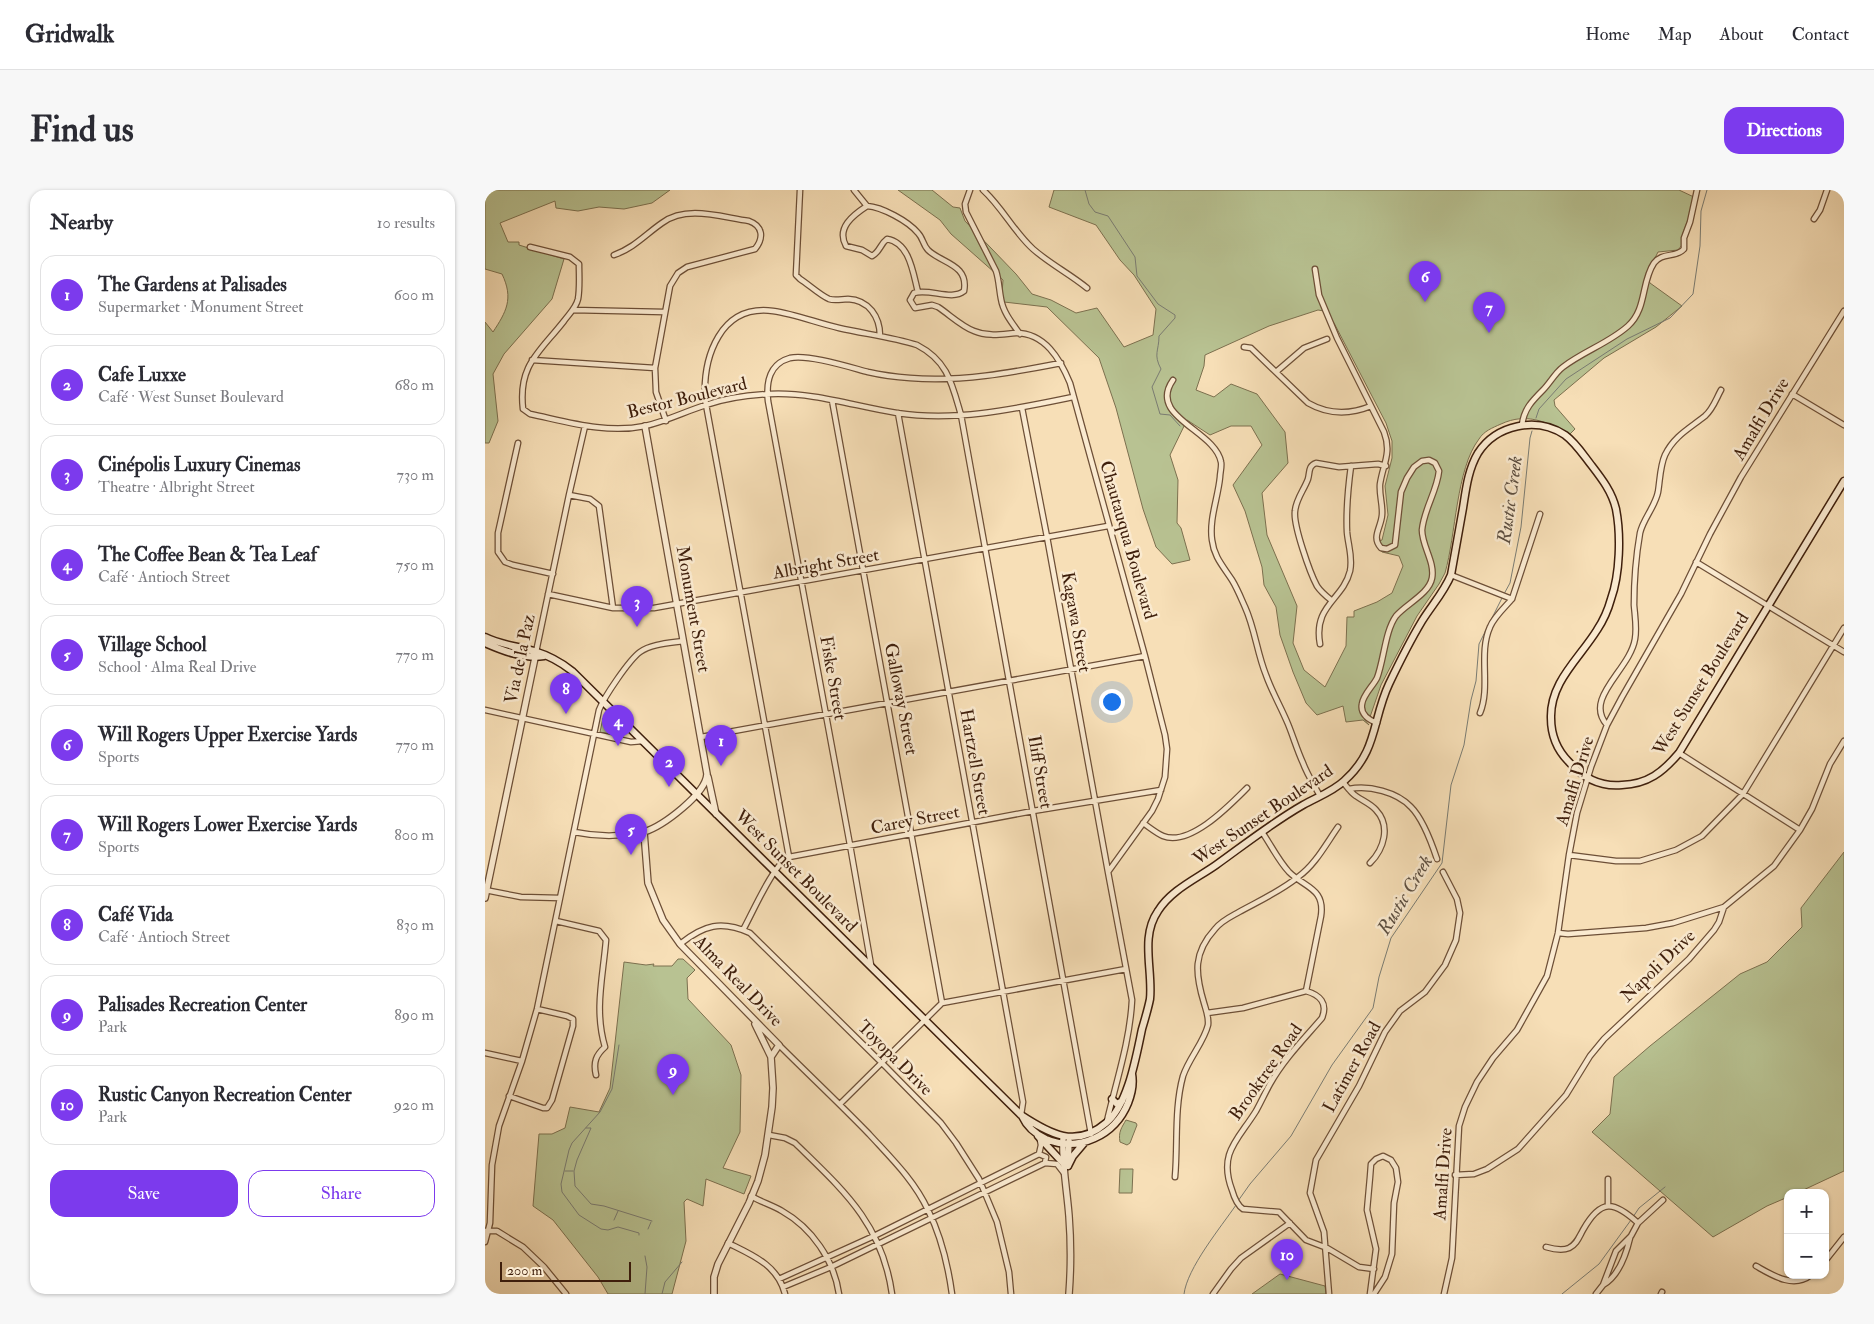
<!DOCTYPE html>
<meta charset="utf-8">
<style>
body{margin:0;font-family:"IM FELL Double Pica",serif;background:#f7f7f7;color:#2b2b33}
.controls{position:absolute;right:15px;bottom:15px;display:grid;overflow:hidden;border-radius:10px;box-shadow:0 1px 4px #0004}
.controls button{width:45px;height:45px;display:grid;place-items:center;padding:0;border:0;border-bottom:1px solid #e1e1e2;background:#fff;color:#2b2b33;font:25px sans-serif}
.scale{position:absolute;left:15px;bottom:12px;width:131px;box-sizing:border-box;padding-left:5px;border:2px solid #3f1f0c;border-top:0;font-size:14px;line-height:18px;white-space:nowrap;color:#3f1f0c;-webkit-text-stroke:4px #faead0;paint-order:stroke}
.you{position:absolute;left:626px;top:511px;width:18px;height:18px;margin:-12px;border:4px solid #fff;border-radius:50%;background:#1a73e8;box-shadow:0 0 0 8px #1a73e833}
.badge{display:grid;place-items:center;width:32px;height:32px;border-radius:50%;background:#7c3aed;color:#fff;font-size:16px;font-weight:700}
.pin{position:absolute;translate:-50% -41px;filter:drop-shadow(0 1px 2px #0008)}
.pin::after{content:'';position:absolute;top:26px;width:18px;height:15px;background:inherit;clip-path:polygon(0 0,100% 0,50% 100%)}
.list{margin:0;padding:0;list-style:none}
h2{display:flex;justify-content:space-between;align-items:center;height:65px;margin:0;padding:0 20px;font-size:21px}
h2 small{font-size:16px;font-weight:400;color:#7c7c81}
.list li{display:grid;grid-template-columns:32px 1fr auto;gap:15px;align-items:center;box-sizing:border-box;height:80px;margin:0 10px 10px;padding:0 10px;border:1px solid #e1e1e2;border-radius:15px}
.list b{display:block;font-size:19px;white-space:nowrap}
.list p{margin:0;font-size:16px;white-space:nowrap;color:#7c7c81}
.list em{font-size:16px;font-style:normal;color:#7c7c81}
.actions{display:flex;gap:10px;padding:15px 20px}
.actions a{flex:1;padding:11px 0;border:1px solid #7c3aed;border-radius:15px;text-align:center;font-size:18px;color:#7c3aed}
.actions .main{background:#7c3aed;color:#fff}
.map{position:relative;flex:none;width:1359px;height:1104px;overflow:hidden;border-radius:15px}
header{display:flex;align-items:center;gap:30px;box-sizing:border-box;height:70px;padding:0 25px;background:#fff;border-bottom:1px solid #e1e1e2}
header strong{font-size:24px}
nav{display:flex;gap:28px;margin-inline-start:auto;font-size:18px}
.intro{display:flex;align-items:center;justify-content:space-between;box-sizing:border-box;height:120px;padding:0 30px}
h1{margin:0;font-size:35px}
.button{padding:12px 22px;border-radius:15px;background:#7c3aed;color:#fff;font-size:18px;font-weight:700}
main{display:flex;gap:30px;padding:0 30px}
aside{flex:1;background:#fff;border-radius:15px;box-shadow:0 1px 4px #0004}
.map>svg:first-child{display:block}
</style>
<header>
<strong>Gridwalk</strong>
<nav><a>Home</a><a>Map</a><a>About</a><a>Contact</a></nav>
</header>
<div class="intro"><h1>Find us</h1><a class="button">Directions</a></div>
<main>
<aside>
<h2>Nearby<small>10 results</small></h2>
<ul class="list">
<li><span class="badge">1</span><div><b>The Gardens at Palisades</b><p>Supermarket · Monument Street</p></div><em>600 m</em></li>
<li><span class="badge">2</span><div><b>Cafe Luxxe</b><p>Café · West Sunset Boulevard</p></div><em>680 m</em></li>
<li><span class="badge">3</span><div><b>Cinépolis Luxury Cinemas</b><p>Theatre · Albright Street</p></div><em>730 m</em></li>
<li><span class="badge">4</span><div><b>The Coffee Bean &amp; Tea Leaf</b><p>Café · Antioch Street</p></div><em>750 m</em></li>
<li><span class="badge">5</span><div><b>Village School</b><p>School · Alma Real Drive</p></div><em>770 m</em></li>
<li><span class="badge">6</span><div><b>Will Rogers Upper Exercise Yards</b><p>Sports</p></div><em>770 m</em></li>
<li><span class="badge">7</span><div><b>Will Rogers Lower Exercise Yards</b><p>Sports</p></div><em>800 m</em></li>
<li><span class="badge">8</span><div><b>Café Vida</b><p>Café · Antioch Street</p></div><em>830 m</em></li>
<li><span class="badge">9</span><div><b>Palisades Recreation Center</b><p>Park</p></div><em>890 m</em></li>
<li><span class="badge">10</span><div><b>Rustic Canyon Recreation Center</b><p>Park</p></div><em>920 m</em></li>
</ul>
<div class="actions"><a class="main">Save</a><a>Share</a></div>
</aside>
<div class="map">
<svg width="1359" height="1104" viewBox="0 0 1359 1104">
<rect width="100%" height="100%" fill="#f7dfb7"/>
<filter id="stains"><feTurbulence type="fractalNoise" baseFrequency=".004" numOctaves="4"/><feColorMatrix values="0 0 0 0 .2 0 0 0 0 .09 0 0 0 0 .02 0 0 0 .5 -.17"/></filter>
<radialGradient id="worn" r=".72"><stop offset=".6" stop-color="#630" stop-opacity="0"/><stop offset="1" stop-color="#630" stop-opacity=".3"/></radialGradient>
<path fill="#b8c292" stroke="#7c704f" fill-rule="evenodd" d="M8 0H185L167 13 139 19 114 17 93 21 71 18 70 11 15 33 23 52H34V55L79 69 67 109 19 164 8 184 13 231 4 253H0V132L8 142C21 122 29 109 17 84L0 79V8Z
M413 0H447L468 17 475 18 480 31 531 84 547 104 566 110 591 123 612 118 639 157 668 145 671 119 649 85 635 70 611 35 564 17 569 0H1194L1211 8 1198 43 1197 55 1193 60 1173 62 1161 86 1165 93 1197 116 1171 137 1119 168 1069 210 1070 216 1090 239 1085 244C1061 232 1042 222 1016 234 1007 238 999 241 994 249 971 279 971 345 960 383L954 394 932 426 896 495 885 527 879 529 884 535 878 530 861 532 858 516 832 525 821 513 808 482 795 445 791 417 779 395 777 377 760 321 748 295 777 255 766 236H746L725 245 702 230 685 265 693 290 692 333 696 338 705 370 687 374 671 357 658 319 631 218 614 168 562 117 519 112 517 103 518 90 466 44 455 30ZM833 120 839 121 849 133 901 233 907 251V268L900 296 903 325 897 350 890 353 897 362 914 366 918 376 907 403 892 412 869 421V427H862L861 456 840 497 819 480 808 453 812 416 782 345 777 303 803 273 800 242 772 204 746 194 729 207 711 200 719 176 720 165 784 136Z
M121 526 137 541 136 546 115 542 118 528Z
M1359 662V981L1312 1003H1303V1007L1282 1016 1228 1047 1107 942 1125 924 1129 887 1165 856 1255 784 1282 772 1317 737 1316 718Z
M193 769H198L210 780 202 788 203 809 246 855 256 885 255 942 238 978 266 986 259 1004 221 989 218 1016 202 1009 199 1012 201 1051 187 1104H123L113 1087 68 1030 48 1016 54 944H67L80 938 85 917 114 922 125 898 139 772 161 775 169 774 168 776H187Z
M641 930 651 933 652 935 645 953 642 955 635 952C633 942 637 937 641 930Z
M635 979H648L647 1003H634Z
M795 1084 840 1096 841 1104H767Z"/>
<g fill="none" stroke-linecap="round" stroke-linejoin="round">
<path stroke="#7a7c73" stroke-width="1" d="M600 0 604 14 610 22 623 26 650 67 652 86 673 114 690 125V128L674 146C674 161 668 164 676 179L667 197 675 224 685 225 695 236
M1051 228 1054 219 1081 189 1142 149 1185 128 1208 104 1215 56 1216 21 1222 0
M1019 404 1025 393 1036 337 1045 248 1047 241
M134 855 127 899 115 922 87 953 84 960 76 994 77 1002 94 1025 116 1039 123 1040 133 1037 154 1043V1045
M101 938H106L92 970 89 981 90 996 106 1014 119 1016 167 1031
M80 981H88
M753 1011 765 994 806 946 847 875 888 818 894 787 906 748 957 673 966 595 979 555 986 510 991 491 994 454 1017 408
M1148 1027 1154 1018 1180 997
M129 1030 133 1021
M163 1039 166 1032
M160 1066 162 1077 160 1104
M177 1104 180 1092 197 1072
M699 1104C702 1078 736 1037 751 1015
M1077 1104 1114 1074 1146 1030"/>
<g stroke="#6d4f37" stroke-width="7">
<path id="minor" d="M315 0 311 85 315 89C323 94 336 106 344 109 350 111 357 109 363 109 384 110 395 127 395 146
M369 0 382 16C397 17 423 31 433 43 438 48 438 55 443 60 456 73 484 74 479 101 467 111 444 98 429 103L425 110 430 118 447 115 453 117C465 125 476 136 489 141 503 147 517 144 531 143 560 143 575 169 585 193L660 466 680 545 682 559 680 587 673 609 667 621 623 682 647 810C645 851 631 892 622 931
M485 0 480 14 481 22 511 81C514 90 514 99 516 109 518 122 527 133 535 144
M498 0C517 17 529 42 548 59 565 74 585 84 602 98
M382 16C368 25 351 38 361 56L377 60 387 66C395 62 395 54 402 49 425 53 428 83 433 102
M1329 29 1335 20 1342 0
M45 57 85 67 94 74C94 85 95 98 93 109 91 118 84 124 79 131 54 163 33 175 38 219L45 224C83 232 121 244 160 236 182 231 201 221 221 215 241 208 264 205 285 204 328 202 369 216 412 223 471 232 530 219 588 207
M129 65C149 58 161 44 177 33 202 15 235 27 264 31 278 36 279 48 270 59L202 77 193 83 185 96 170 178 171 202 181 231
M830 79 834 105 852 148 899 242C907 263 898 274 895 294 894 305 898 315 897 325 896 338 886 347 896 358L902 359 910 355 916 302 922 288 929 277 937 271 944 270 950 273 954 281C952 301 939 319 937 340 937 356 950 372 947 388 944 404 921 414 911 426 900 441 899 470 892 488 888 496 878 505 877 514 875 524 884 530 892 533
M88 120 179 122
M759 157 766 158 823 213C844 225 864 225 886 216
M47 170 170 178
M791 182 819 158 842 149
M688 190C662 227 730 240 736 272 737 276 735 283 735 287 733 308 724 329 727 350 729 367 738 376 747 390 752 398 756 408 760 417 770 439 772 463 781 485 787 502 796 517 803 534 808 546 812 560 818 573 822 584 829 595 835 606
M1307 204 1359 235
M347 210 457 813
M537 218 562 347 623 682
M413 223 538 912 536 925
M1037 235C1039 219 1047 211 1058 200 1065 193 1070 183 1078 177 1099 161 1124 153 1143 136 1162 119 1156 92 1169 73 1177 62 1191 68 1199 59V48L1205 32 1212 0
M33 253 13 343V362L20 372 28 375 68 384
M84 305 105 309 114 316 128 418
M1211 372 1359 462
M966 385 1027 409 1055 324
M63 404 128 418H169L623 336
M846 410C841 406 836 402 832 396 825 383 808 335 810 321 811 309 819 300 823 289 825 282 823 276 831 273L854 277 893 274 901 276
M835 454C828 415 858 410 865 381 868 367 863 355 862 342 861 320 863 298 866 276
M51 462 84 305 100 236
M0 520 146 552 158 551
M995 523C1006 496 993 464 1005 437 1009 427 1020 417 1027 409
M1122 535C1098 508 1145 480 1150 449 1152 438 1150 427 1149 415 1149 392 1151 366 1155 343 1158 329 1170 317 1173 302 1175 290 1175 276 1180 265 1189 246 1205 238 1220 226 1228 219 1231 209 1236 200
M216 547 660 466
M1194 563 1315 640
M858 592C862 597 866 603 871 606 878 611 886 614 891 620 906 636 899 659 885 673
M864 599C884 595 912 602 926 617 937 628 947 654 952 669
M658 633C664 637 671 643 678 646 705 657 745 615 762 598
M89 642C113 647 135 647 159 642
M777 642C786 655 793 670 804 682 820 698 840 698 836 726L821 801C835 805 843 813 837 828 819 849 799 869 785 894 780 903 776 912 771 921 753 950 733 963 747 1000 749 1007 752 1015 758 1019L794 1022 821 1050 842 1058 874 1077 889 1079
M1084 665 1131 671H1155L1191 660 1217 646 1258 604 1359 438
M304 667 220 209C218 167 235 114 288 121 310 124 332 133 354 138 380 144 407 147 432 155 463 171 467 194 476 225L606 944
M0 700 36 707 75 708
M71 731 114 741 121 750C118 787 109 820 120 857 111 865 108 872 111 885
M258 740C267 724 289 673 304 667L548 621 676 600
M1073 743 1083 744 1161 738 1188 733 1239 717
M195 754C219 735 236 730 265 743L401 877 456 933 471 953 494 989 512 1032 524 1082 526 1104
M386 775 365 655 283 211C281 192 284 174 305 168 323 164 364 177 383 182 396 185 411 187 425 188 476 192 525 183 576 173
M722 823 758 818 821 801
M294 855C324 885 355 914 384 944 406 968 429 990 443 1020 456 1046 463 1075 467 1104
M0 863 37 871
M24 906 58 918H62L67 910 88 836V829L82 826 52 819
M355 914 457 813 641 779
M284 945 300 948 310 953C358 1000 397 1033 407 1104
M554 964 561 967 560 973
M970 985 989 984 1002 979 1033 959 1081 905 1105 866 1119 849 1204 769 1229 740 1234 732 1239 717 1289 676 1315 640 1327 619 1345 574 1359 551
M690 987C693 953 689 919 698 886 704 868 719 852 723 835 724 827 721 820 719 813 710 783 708 763 730 739 736 731 745 727 754 722 774 711 796 701 813 687 830 675 841 654 853 637
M1123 989V1016
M266 1006C276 1012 287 1015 297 1021 327 1038 349 1070 354 1104
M0 1041H12L38 1057 59 1077 81 1104
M0 1052 5 1033 7 975 14 936 37 871 52 819 114 520C119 507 144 470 155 462 166 454 185 453 198 451
M243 1053C267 1065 293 1075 300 1104
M1061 1057C1068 1059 1077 1061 1084 1058 1092 1054 1094 1047 1098 1040 1116 1008 1129 1011 1153 1033
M1340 1071 1359 1047
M1271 1076C1287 1085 1308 1099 1326 1085
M294 1089 389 1046 554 964 556 955 555 950
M1118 1095C1134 1086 1141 1065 1145 1048
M298 1097 346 1077 560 973 572 974 579 983
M728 1104 746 1079 756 1068 805 1033
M844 1104 839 1042 825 1003 831 970 874 896 900 842 915 821 940 802 960 775 971 750 975 723 972 709 958 682
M885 1104 891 1059 882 1020 885 987 886 974 891 969 898 966 906 970 911 978 913 992 909 1013 907 1064 900 1087 889 1104
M959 1104 967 1068 974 936 980 917 992 892 1008 868 1032 840 1062 786 1073 743 1084 665 1092 623 1106 577 1122 535 1137 507 1196 404 1225 344 1256 287 1359 121
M1111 1104 1118 1095 1131 1061 1146 1046 1153 1033 1178 1010
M1176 1104 1177 1102"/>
</g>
<g stroke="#6d4f37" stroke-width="8">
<path id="tertiary" d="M160 236 222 584C221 604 178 636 159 642L163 693 178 730 195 754 294 855 286 867 288 898 287 917 280 965 273 991 264 1013 233 1074 229 1087V1104
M223 587 231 624
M0 708 51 463
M270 834 286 867
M578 949C577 974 582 1000 584 1026 586 1052 586 1078 584 1104
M583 976 584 951"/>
</g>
<g stroke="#3f1f0c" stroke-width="9">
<path id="secondary" d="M0 447C16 455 32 456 49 461 62 465 77 473 87 481L536 925C565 944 591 959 621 933 643 915 651 867 657 839 660 829 663 819 665 809 668 780 655 747 673 721 686 700 711 689 731 675 759 655 788 632 818 615 832 607 847 602 859 591 893 561 887 530 904 494 914 473 925 451 937 431 947 415 959 402 966 385 970 362 974 340 978 318 981 299 983 280 993 263 1011 235 1051 226 1080 245 1091 253 1099 266 1107 276 1117 289 1127 302 1131 319 1136 345 1135 384 1126 409 1123 420 1118 431 1112 440 1094 469 1065 492 1066 528 1066 546 1072 560 1084 572 1098 588 1116 597 1137 595 1163 594 1178 582 1194 563L1359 291
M0 453C18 461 39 469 59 466
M627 909 632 914 637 911
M537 926C542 937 550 944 561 949 594 963 630 945 643 913 647 903 649 895 647 884
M553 946 578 973
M583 976 588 966 599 953"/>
</g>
<use href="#minor" stroke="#faead0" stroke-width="4.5"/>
<use href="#tertiary" stroke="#faead0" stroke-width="5.5"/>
<use href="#secondary" stroke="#faead0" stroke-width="6"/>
</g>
<g text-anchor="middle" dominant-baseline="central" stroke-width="5" stroke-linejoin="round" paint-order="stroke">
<g font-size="18" fill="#3f1f0c" stroke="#faead0">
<text transform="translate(202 208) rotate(-14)">Bestor Boulevard</text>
<text transform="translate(1276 229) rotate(-59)">Amalfi Drive</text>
<text transform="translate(643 350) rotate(74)">Chautauqua Boulevard</text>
<text transform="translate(341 374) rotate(-10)">Albright Street</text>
<text transform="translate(208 419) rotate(80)">Monument Street</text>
<text transform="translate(591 432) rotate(80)">Kagawa Street</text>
<text transform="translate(35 469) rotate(-78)">Via de la Paz</text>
<text transform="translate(348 488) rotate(80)">Fiske Street</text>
<text transform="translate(1216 494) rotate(-58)">West Sunset Boulevard</text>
<text transform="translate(416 509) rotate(79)">Galloway Street</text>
<text transform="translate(490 572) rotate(80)">Hartzell Street</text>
<text transform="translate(555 582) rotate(80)">Iliff Street</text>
<text transform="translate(1090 591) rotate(-73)">Amalfi Drive</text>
<text transform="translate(778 625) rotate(-34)">West Sunset Boulevard</text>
<text transform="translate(430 630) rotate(-11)">Carey Street</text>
<text transform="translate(311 681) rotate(45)">West Sunset Boulevard</text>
<text transform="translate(1173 776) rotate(-44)">Napoli Drive</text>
<text transform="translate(253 791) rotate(46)">Alma Real Drive</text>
<text transform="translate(410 868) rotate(45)">Toyopa Drive</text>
<text transform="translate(867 877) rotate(-61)">Latimer Road</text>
<text transform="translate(781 882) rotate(-55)">Brooktree Road</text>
<text transform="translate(958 984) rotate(-86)">Amalfi Drive</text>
</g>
<g font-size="19" font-style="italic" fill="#5c4e40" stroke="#faead0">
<text transform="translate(1025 310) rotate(-82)">Rustic Creek</text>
<text transform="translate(920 705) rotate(-59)">Rustic Creek</text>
</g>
</g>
<rect width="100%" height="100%" filter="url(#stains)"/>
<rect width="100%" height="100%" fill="url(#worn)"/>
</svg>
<div class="controls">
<button>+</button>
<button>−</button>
</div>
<div class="scale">200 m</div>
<div class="you"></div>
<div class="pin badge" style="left:236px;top:576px">1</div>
<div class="pin badge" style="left:184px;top:597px">2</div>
<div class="pin badge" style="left:152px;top:437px">3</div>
<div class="pin badge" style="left:133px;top:556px">4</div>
<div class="pin badge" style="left:146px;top:665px">5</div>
<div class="pin badge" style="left:940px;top:112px">6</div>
<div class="pin badge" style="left:1004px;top:143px">7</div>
<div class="pin badge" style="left:81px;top:524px">8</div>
<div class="pin badge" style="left:188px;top:905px">9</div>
<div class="pin badge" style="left:802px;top:1090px">10</div>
</div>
</main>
